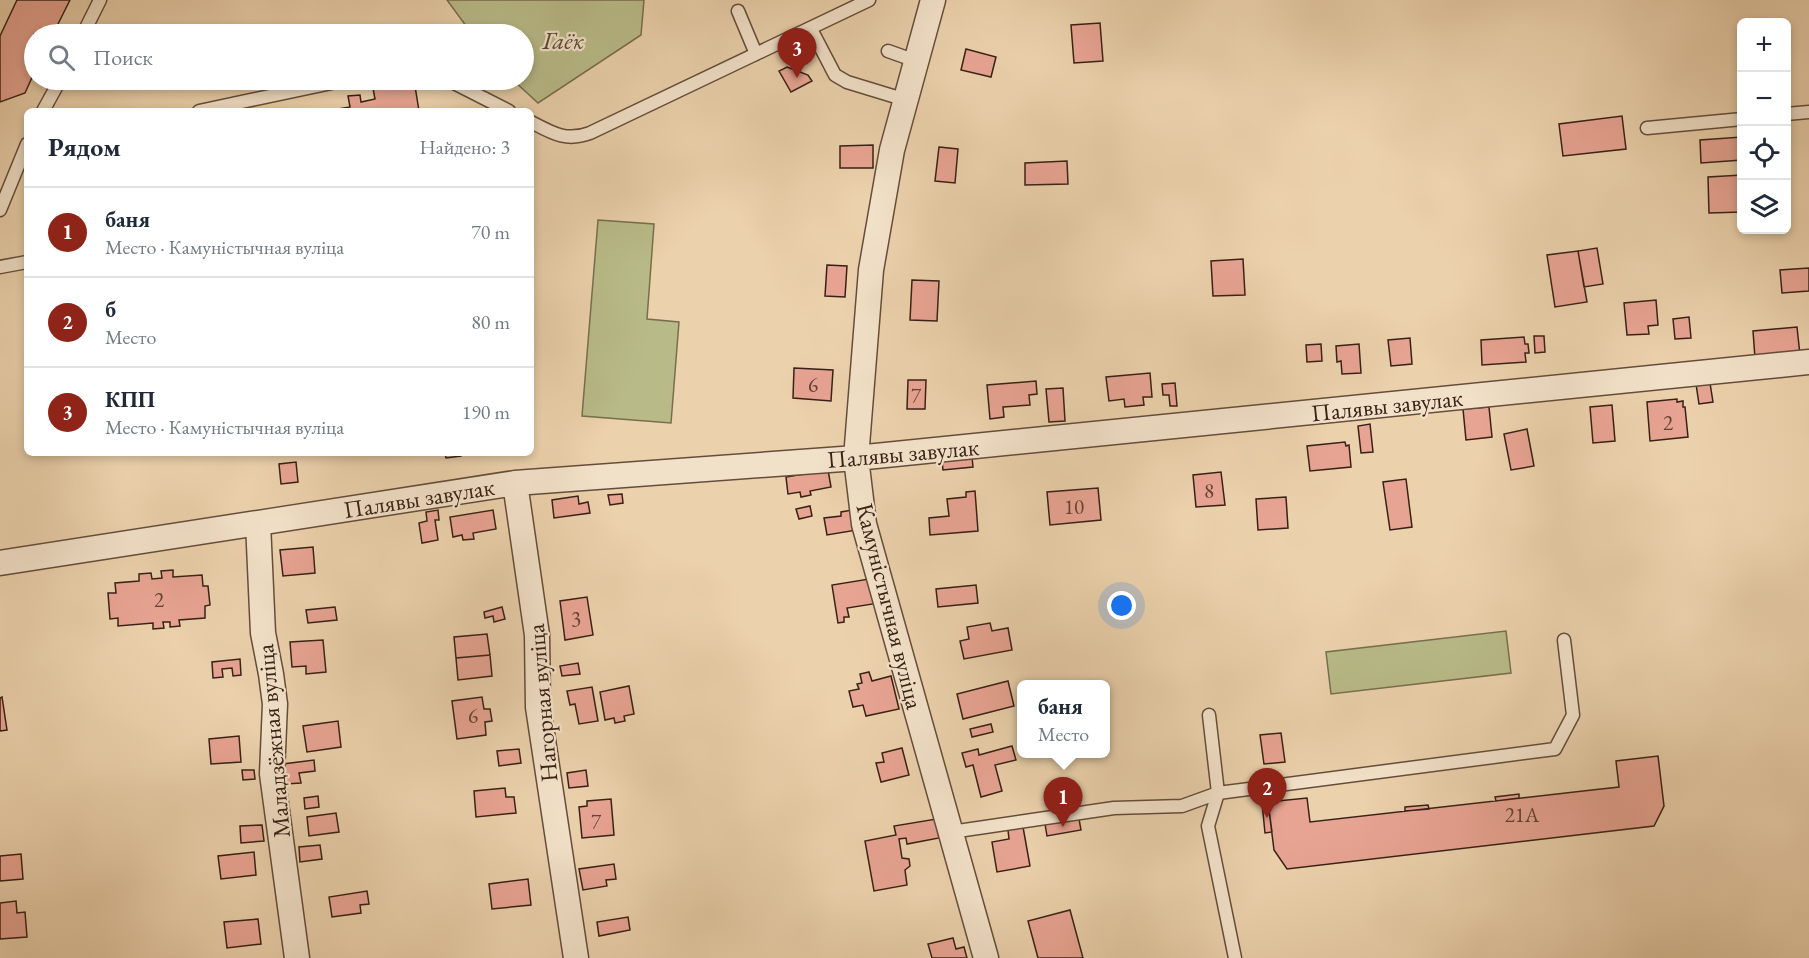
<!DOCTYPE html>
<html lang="ru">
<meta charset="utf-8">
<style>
body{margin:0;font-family:"EB Garamond",serif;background:#f2f2f3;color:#1f2937}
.controls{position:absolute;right:18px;top:18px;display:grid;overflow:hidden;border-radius:9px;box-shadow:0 3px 9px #0003}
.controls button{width:54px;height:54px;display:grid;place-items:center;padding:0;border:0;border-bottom:2px solid #e0e1e3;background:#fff;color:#1f2937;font:30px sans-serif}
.you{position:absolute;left:1122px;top:606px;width:21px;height:21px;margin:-15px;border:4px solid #fff;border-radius:50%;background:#1a73e8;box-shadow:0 0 0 9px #1a73e833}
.badge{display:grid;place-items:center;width:39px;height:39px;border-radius:50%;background:#8f2418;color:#fff;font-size:20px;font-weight:700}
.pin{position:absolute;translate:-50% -50px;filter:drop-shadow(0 2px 3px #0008)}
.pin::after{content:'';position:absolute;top:32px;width:21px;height:18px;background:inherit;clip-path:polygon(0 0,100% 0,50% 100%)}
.popup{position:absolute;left:1017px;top:680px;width:93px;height:78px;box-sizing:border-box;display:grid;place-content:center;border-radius:9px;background:#fff;filter:drop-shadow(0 2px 4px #0005);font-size:20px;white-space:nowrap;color:#747a83}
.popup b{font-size:22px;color:#1f2937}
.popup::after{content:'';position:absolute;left:50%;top:100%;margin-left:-12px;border:12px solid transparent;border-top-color:#fff}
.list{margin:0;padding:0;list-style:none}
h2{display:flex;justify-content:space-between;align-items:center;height:78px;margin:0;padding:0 24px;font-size:26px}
h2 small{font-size:20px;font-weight:400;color:#747a83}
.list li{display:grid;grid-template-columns:39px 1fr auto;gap:18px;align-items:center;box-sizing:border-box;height:90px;padding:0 24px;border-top:2px solid #e0e1e3}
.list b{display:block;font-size:22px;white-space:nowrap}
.list p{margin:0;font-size:20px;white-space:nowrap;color:#747a83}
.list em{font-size:20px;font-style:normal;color:#747a83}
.icon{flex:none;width:33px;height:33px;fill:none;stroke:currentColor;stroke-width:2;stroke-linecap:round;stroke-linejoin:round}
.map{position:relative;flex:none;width:1809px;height:958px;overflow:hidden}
.search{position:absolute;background:#fff;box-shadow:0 3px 9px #0003;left:24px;top:24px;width:510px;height:66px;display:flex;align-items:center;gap:15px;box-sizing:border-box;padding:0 21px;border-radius:33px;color:#747a83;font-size:22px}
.panel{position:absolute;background:#fff;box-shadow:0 3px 9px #0003;left:24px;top:108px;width:510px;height:348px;border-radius:9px}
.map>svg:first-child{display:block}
</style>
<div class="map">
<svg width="1809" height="958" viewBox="0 0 1809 958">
<rect width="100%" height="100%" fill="#ebd1ac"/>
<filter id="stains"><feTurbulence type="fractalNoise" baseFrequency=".00333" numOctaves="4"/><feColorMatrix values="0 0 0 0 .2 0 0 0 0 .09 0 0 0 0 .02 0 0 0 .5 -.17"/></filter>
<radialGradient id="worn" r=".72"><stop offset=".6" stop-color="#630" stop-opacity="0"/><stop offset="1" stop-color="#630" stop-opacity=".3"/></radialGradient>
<path fill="#b8bb88" stroke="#786e4e" stroke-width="1.5" d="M447 0H644L641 35 538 103 513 80H524V34H472Z
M598 220 654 224 647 319 679 322 671 423 582 416Z
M1506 631 1511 673 1331 694 1326 652Z"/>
<path fill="#e8a493" stroke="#382115" stroke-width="1.5" d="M17 0H70L53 34H34V73L25 93 0 102V36Z
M1100 23 1103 61 1074 63 1071 25Z
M966 49 996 57 991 77 961 70Z
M787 67 808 75 812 81 791 92 779 71Z
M383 80H414L419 111H326L350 107 348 96 360 95 361 102 375 99 372 83 383 82Z
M1622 116 1626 149 1563 156 1559 124Z
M1742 137V160L1701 163 1700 140Z
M873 145V168H840V146Z
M939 147 958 149 955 183 935 181Z
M1067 161 1068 184 1025 185V163Z
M1742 175V212L1709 213 1708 177Z
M1597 248 1603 284 1584 287 1578 251Z
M1578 251 1587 302 1555 307 1547 255Z
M1243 259 1245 295 1213 296 1211 261Z
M827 265 847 266 845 297 825 296Z
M1809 268V291L1782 293 1780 270Z
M912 280 939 281 937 321 910 320Z
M1656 300 1658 325 1648 326 1649 334 1627 335 1624 303Z
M1689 317 1691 338 1675 339 1673 319Z
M1797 327 1800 355 1755 358 1753 331Z
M1534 336H1544L1545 352 1535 353Z
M1524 337 1525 344H1528L1529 353H1525L1526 362 1482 365 1481 340Z
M1410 338 1412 364 1391 366 1388 340Z
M1321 344 1322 361 1307 362 1306 345Z
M1359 344 1361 373 1342 374 1341 361 1337 362 1336 346Z
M794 368 833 370 831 401 793 398Z
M1150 373 1152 397H1143L1144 405 1125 407 1124 399 1109 401 1106 377Z
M908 380H926L925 409H907Z
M1036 381 1037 394 1029 395 1030 405 1003 407 1004 417 990 419 987 385Z
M1175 383 1177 406H1170L1169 395H1163L1162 384Z
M1710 383 1713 402 1699 404 1696 384Z
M1063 388 1065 421 1049 422 1046 389Z
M1677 399V402L1683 401V407H1685L1688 437 1650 441 1647 402Z
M1612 405 1615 441 1593 443 1590 407Z
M1489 407 1492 437 1466 440 1463 409Z
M1370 424 1373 452 1361 453 1358 426Z
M1527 429 1534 466 1511 470 1504 434Z
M1345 442 1346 446 1349 445 1351 467 1310 471 1307 446Z
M445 453H461V456L446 458Z
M972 457 973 467 943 470 942 460Z
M296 462 298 482 281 484 279 464Z
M828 470 831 487 810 491 811 495 801 497 800 492 788 494 786 477Z
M1221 472 1225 505 1196 507 1193 475Z
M1406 479 1412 527 1390 530 1383 482Z
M1098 488 1101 520 1050 525 1047 492Z
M975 491 978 531 930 535 929 518 949 516 947 499 966 497V492Z
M622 494 623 503 610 505 608 495Z
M578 496 579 504 588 502 590 513 554 518 552 500Z
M1286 497 1288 528 1258 530 1256 499Z
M810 506 812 516 799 519 796 509Z
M438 510 439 520H435L438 540 422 543 419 523 427 521 426 512Z
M493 510 496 529 473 533 474 539 463 540 462 535 453 537 450 517Z
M852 510 857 530 827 535 824 518 841 516V512Z
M313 547 315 573 283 576 280 550Z
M173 570V577L202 575 203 586H208L210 605 205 606V618L179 620 180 626 170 627V622H163L164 628 153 629V623L118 626V618L110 619 108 593H116L115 583 139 581V574L151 573 152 579 162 578 161 571Z
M875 578 879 603 847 608 849 617H844V622L838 623 832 585Z
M976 585 978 603 938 607 936 589Z
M587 597 593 635 565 640 560 601Z
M335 607 337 620 308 623 306 610Z
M502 607 505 619 494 622 493 616 485 618 484 612Z
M990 623 992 631 1008 628 1012 650 964 659 960 641 969 639 967 627Z
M487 634 490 655 456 658 454 637Z
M323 640 326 672 306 674V666L292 667 290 642Z
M490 655 492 676 458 680 456 658Z
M240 659 241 675 233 676 232 668 222 669 223 677 213 678 212 662Z
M578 663 580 674 562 676 560 666Z
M869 672 872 681 891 676 899 709 866 716 863 705 853 707 849 691 859 689 857 684 862 683 860 674Z
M1008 681 1014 706 963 719 957 694Z
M629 686 634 714 624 716 625 721 615 723 614 718 605 720 600 692Z
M592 687 598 721 579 724 575 704 570 705 567 691Z
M2 697 7 730 0 731V698Z
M482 697 484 709H490L492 721 485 722 486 735 457 739 452 701Z
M338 721 341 747 307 752 303 726Z
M991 724 993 732 972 737 970 729Z
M1281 733 1285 762 1264 764 1260 735Z
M239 736 241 762 211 764 209 739Z
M1012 746 1016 760 995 765 1002 791 981 797 973 765 966 767 962 753 978 749 979 755Z
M902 748 909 775 881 782 876 763 884 762 882 753Z
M519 749 521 763 499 766 497 751Z
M1658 756 1664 806 1654 826 1287 869 1274 850 1268 802 1307 798 1310 822 1592 790 1619 787 1616 761Z
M314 760 315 771 299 773 301 783 285 784 283 764Z
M242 770H254L255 779 243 780Z
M586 770 588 786 569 788 567 773Z
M505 788 506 797H514L516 813 476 817 474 791Z
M1519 794V798L1496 801 1495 797Z
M318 796 319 807 305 809 304 798Z
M611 799 614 835 582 838 579 807 587 806V801Z
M1268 802 1272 832 1265 833 1262 803Z
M1428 805 1429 809 1405 811V807Z
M336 813 339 832 309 836 307 817Z
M936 819 939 838 907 844 906 838 899 839 902 858 909 859 910 866 905 870 907 885 874 891 865 841 896 835 894 826Z
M1079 819 1081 830 1047 836 1045 824Z
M262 825 264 841 241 843 240 826Z
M1023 827 1030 866 997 872 992 842 1009 839 1008 830Z
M320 845 322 859 300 862 299 847Z
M254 852 256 875 221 879 218 856Z
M21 854 23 879 0 881V856Z
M614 864 616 879 606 880 607 886 583 890 579 869Z
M528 879 531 905 492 909 489 884Z
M367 891 369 904 360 905 361 913 332 917 329 897Z
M16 901 17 913 25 912 27 937 0 939V903Z
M1070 910 1083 958H1038L1028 921Z
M628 917 630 930 599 936 597 922Z
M258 919 261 944 227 948 224 922Z
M953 938 956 949 964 947 967 958H932L928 944Z"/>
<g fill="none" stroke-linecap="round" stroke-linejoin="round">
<g stroke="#654d3b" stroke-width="15">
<path id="service" d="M738 11 756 54
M811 29 835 75 847 82 906 100
M83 34 100 0
M888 51 916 61
M448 80 509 111
M43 111 60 80
M199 111 346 80
M1786 114 1809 112
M531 122C552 133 566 142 590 133L869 0
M1647 128 1742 119
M0 210 27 144
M0 267 27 262
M951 832 1114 808 1182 806 1218 793 1209 715
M1235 958 1208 826 1218 793 1555 749 1573 715 1564 640"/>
</g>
<g stroke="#654d3b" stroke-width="27">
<path id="minor" d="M933 0 892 150 871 270 856 458 864 524 986 958
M515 483 537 635 538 707 576 958
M258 523 263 633 271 674 275 704 272 774 297 958
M0 563 515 483 856 458 1809 362"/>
</g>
<use href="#service" stroke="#f2e1c9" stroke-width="12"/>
<use href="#minor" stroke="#f2e1c9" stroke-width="24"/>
</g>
<g text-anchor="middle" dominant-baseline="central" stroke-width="4.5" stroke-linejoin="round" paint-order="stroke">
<g font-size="21" fill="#644234">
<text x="813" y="384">6</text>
<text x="916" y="395">7</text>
<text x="1668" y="422">2</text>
<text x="1209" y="490">8</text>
<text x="1074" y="506">10</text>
<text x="159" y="599">2</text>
<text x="576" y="618">3</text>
<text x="473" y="715">6</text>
<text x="1522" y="814">21А</text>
<text x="596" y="821">7</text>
</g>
<g font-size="24" font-style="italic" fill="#584832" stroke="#f2e1c9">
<text x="563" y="40">Гаёк</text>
</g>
<g font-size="24" fill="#382115" stroke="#f2e1c9">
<text transform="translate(1387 405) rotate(-6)">Палявы завулак</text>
<text transform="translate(903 453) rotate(-5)">Палявы завулак</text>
<text transform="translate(419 498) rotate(-9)">Палявы завулак</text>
<text transform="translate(890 606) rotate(76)">Камуністычная вуліца</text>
<text transform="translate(542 703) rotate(-95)">Нагорная вуліца</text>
<text transform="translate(273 741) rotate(-95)">Маладзёжная вуліца</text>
</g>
</g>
<rect width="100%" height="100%" filter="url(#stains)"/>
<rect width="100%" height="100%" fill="url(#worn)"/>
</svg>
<div class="controls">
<button>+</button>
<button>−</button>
<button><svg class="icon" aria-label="locate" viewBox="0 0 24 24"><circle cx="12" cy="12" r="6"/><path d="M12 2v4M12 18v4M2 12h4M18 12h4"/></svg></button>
<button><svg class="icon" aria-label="layers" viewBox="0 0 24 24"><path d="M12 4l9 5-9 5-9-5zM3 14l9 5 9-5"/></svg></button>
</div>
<div class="you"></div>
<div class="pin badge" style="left:1063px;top:827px">1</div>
<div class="popup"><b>баня</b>Место</div>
<div class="pin badge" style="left:1267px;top:818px">2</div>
<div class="pin badge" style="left:797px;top:78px">3</div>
<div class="search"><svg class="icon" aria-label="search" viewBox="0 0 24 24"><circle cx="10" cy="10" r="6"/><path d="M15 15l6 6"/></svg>Поиск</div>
<section class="panel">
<h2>Рядом<small>Найдено: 3</small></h2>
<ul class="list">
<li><span class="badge">1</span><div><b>баня</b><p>Место · Камуністычная вуліца</p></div><em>70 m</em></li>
<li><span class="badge">2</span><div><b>б</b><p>Место</p></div><em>80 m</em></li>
<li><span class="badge">3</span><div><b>КПП</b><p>Место · Камуністычная вуліца</p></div><em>190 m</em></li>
</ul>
</section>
</div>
